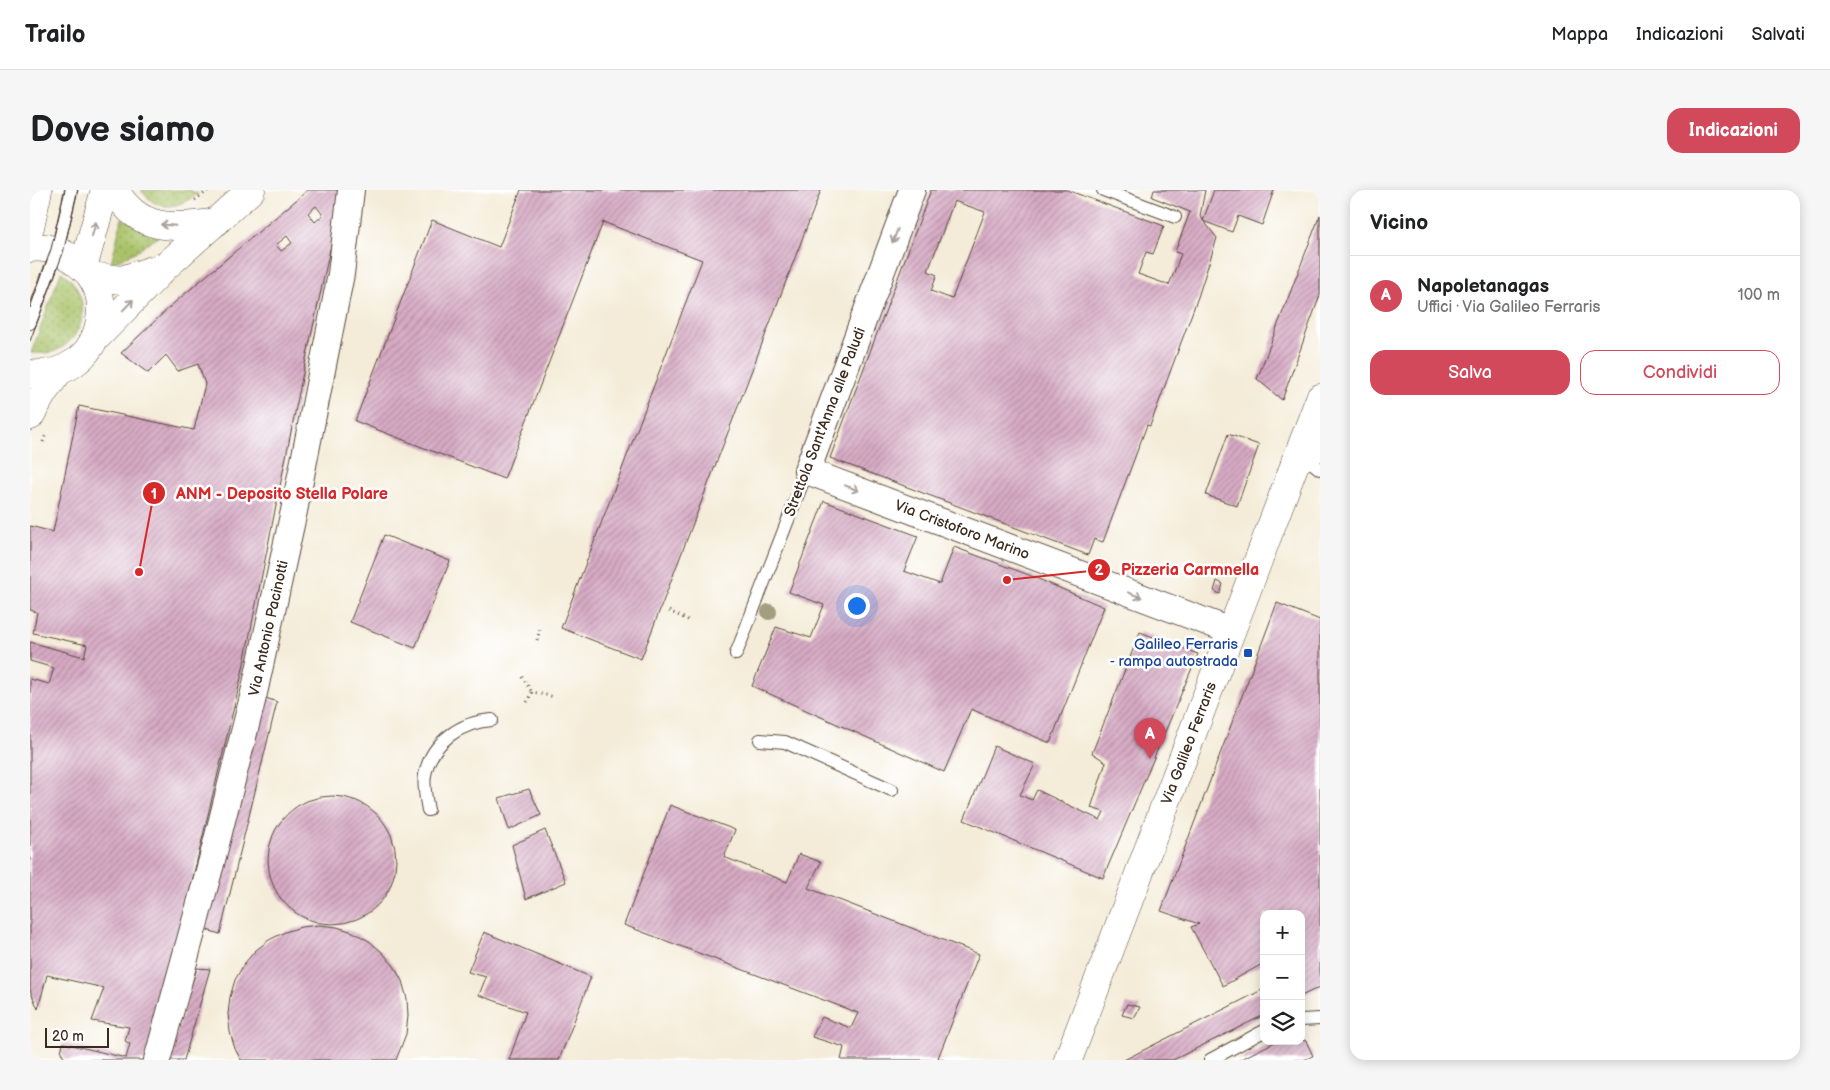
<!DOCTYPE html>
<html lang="it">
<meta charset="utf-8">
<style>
body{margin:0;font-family:"Balsamiq Sans",sans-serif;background:#f6f6f6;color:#202124}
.controls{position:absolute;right:15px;bottom:15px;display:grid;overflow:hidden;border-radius:10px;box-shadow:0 2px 12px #0003}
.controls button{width:45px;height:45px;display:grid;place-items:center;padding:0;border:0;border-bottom:1px solid #e0e0e0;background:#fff;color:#202124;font:25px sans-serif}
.scale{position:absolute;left:15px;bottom:12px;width:64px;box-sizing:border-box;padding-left:5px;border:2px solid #3b2a1e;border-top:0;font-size:14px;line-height:18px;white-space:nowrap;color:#3b2a1e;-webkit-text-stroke:4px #fff;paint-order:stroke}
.you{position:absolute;left:826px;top:415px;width:18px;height:18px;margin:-12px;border:4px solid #fff;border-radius:50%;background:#1a73e8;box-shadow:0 0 0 8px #1a73e833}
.badge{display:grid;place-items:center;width:32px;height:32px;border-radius:50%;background:#d1495b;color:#fff;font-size:16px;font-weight:700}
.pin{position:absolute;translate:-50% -41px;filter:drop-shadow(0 1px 2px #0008)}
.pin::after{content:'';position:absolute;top:26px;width:18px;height:15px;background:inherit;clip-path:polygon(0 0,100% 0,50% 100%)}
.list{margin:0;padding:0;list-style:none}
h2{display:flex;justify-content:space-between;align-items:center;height:65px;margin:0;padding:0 20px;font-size:21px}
h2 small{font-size:16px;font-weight:400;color:#757577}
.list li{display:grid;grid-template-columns:32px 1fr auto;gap:15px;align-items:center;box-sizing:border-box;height:80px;padding:0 20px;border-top:1px solid #e0e0e0}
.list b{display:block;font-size:19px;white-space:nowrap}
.list p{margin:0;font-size:16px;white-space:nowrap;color:#757577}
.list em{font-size:16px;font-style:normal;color:#757577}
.actions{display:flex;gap:10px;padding:15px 20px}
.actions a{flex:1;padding:11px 0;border:1px solid #d1495b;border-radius:15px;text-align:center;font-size:18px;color:#d1495b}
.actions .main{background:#d1495b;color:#fff}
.icon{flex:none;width:28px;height:28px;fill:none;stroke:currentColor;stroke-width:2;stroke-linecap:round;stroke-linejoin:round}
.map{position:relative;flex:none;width:1290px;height:870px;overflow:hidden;border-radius:15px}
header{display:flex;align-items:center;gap:30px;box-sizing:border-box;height:70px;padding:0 25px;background:#fff;border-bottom:1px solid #e0e0e0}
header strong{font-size:24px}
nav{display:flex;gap:28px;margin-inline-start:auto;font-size:18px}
.intro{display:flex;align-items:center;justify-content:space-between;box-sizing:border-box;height:120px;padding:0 30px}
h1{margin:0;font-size:35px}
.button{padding:12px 22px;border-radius:15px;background:#d1495b;color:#fff;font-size:18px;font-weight:700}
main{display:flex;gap:30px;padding:0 30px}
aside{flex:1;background:#fff;border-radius:15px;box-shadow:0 2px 12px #0003}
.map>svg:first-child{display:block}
</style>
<header>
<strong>Trailo</strong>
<nav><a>Mappa</a><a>Indicazioni</a><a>Salvati</a></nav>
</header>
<div class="intro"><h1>Dove siamo</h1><a class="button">Indicazioni</a></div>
<main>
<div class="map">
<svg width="1290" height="870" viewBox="0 0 1290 870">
<defs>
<pattern id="grass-dots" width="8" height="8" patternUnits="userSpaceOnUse" patternTransform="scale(1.25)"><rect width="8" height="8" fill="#a9c268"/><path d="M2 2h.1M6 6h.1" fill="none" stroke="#8b9e55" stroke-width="1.8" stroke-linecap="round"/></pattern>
<pattern id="building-hatch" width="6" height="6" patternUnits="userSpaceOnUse" patternTransform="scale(1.25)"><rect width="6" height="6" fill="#d7abc5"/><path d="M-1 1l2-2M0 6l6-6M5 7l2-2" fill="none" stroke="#b08b9f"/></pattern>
</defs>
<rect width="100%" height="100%" fill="#fff"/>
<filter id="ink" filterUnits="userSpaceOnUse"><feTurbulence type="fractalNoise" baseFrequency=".02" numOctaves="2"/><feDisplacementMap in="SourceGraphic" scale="10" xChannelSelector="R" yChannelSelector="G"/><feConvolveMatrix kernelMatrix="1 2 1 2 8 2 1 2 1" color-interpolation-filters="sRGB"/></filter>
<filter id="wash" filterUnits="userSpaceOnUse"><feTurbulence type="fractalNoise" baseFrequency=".0096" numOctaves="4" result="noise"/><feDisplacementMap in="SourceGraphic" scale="20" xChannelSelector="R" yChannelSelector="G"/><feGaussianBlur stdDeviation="1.12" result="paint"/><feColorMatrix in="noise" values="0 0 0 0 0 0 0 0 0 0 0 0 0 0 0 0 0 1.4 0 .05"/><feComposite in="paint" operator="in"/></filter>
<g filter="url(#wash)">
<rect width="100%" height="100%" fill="#f4ecd8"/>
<path fill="url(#grass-dots)" stroke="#727643" d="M111 0H159L168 4C146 18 129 24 111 0Z
M92 28 128 47 105 62 81 74Z
M31 82C59 99 60 141 31 158 22 164 11 163 1 163Z"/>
<g id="blocks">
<path fill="url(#building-hatch)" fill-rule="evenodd" d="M278 0H313L274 178 211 488 123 853 118 870H35L31 862 33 853 96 868 100 854 95 851 99 837 62 831 74 798 17 785 8 819 0 800V489L19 494 24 478 0 471V452L54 467 57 455 3 443 7 422 0 420V336L23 342 49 216 164 240 175 194 168 174 148 181 136 165 118 183 91 163 144 113ZM286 16 293 25 285 32 278 23ZM257 46 262 53 251 61 246 55Z
M491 0H791L611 469 531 438 672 70 573 32 474 289 325 231 402 30 469 57Z
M901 0H1037L1134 36 1123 64 1116 62 1108 84 1139 95 1151 64 1145 62 1160 22 1122 7 1124 0H1175L1170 26 1187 48 1168 107 1120 236 1117 235 1073 352 1064 349 1058 365 800 268ZM924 11 955 22 922 109 901 101 907 85 898 81Z
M1184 0H1244L1232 35 1208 26 1202 42 1173 31Z
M1290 25V105L1252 210 1227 189Z
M1198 244 1229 255 1207 316 1176 305Z
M794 311 888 346 874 381 910 394 924 357 999 385 1074 417 1020 553 941 519 914 582 722 496 746 437 781 448 794 415 759 402Z
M354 345 420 371 385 458 320 432Z
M1187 391 1193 394 1190 404 1184 401Z
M1247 413 1290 430V797L1271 806V779H1273L1271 776V724H1234V773L1193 796 1161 737 1169 734 1131 721Z
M1110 442 1168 464 1073 688 934 630 964 556 1005 574 990 605 1002 610 1007 600 1070 630 1074 622 1061 618 1076 572 1062 563Z
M233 507 247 512 190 744 174 739Z
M499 599 511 625 479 640 469 608Z
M238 670a64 64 0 1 1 128 0a64 64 0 1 1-128 0Z
M640 615 705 640 694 667 757 692 769 664 791 672 778 698 949 764 908 868 914 870H811L814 857 782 847 792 827 821 838 828 823 594 735Z
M515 640 536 692 496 709 482 655Z
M289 735 307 737 323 742 339 751 352 762 364 776 372 791 377 809 378 826 376 844 366 870H211L205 859 200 842 198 824 200 807 205 790 214 774 225 761 239 750 255 742 271 737Z
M454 742 561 787 529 870H479L496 822 449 805 456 787 438 782Z
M167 778 180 779 154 870H138Z
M1234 799V825L1143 870H1094Z
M1097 814 1110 817 1104 828 1092 825Z
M1271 850 1276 851 1283 866 1274 870H1209L1247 851Z"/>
</g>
</g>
<g filter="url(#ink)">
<use href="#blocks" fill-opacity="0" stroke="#57473a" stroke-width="1"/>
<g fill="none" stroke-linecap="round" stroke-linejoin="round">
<g stroke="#57473a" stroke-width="14">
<path id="lane" d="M1073 0 1145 27
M0 133 27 61 41 0
M1274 266 1290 279
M706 464 777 281
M730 550 755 552 862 600
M398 620C396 609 393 596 395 585 401 552 431 532 462 530
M1271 830 1290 829
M1180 870 1234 841"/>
</g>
<g stroke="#57473a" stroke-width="28">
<g id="street">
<path id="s1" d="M882 0 777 281 1201 441"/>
<path id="s2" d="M127 870 182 670 224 503 264 321 311 84 321 0"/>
</g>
</g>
<g stroke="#57473a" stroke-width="29">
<g id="secondary">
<path d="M85 0C108 42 145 39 186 32"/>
<path d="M61 86 91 90 132 77"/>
<path d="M64 150 136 76 221 0"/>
<path id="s3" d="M1038 870 1290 208"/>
</g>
</g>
<g stroke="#57473a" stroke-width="29">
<path id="primary" d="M0 37 8 0
M0 58C16 56 34 61 46 72 51 76 56 80 60 85 80 112 71 155 44 173 31 182 15 185 0 184
M53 78 75 0
M0 226 13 203 30 180"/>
</g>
<g stroke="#57473a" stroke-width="29">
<path id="highway" d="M1265 272 1290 255"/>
</g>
<path stroke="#57473a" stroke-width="3" stroke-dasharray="1 4" stroke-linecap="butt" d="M165 10 179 0
M13 252 16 244
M639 421 658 430
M507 450 510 439
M492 487 502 502
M497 512 502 502 525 507"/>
<use href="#lane" stroke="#fff" stroke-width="12"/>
<use href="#street" stroke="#fff" stroke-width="26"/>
<use href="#secondary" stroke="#fff" stroke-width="28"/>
<use href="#primary" stroke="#fff" stroke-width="28"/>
<use href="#highway" stroke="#fff" stroke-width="28"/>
<path stroke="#3b2a1e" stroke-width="1" d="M0 118 21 59 35 0
M0 151 33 63 48 0"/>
</g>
<circle fill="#a49e80" cx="739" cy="422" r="8"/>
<defs><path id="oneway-shaft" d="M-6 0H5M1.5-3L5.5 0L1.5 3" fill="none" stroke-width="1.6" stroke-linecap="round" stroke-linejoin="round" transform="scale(1.25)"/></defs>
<g stroke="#a79f9a">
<use href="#oneway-shaft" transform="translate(138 35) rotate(-175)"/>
<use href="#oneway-shaft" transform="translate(64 39) rotate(-74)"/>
<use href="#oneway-shaft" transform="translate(865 46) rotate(111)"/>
<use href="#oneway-shaft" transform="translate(98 115) rotate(-46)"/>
<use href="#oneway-shaft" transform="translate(822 298) rotate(21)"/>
<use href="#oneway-shaft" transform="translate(1105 405) rotate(21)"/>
</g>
</g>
<rect fill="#1a4fb4" stroke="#fff" stroke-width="2" x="1213" y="458" width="10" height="10" rx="2.5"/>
<g text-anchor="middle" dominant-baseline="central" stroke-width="5" stroke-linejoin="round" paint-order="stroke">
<g font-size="15" fill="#3b2a1e" stroke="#fff">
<text transform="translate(795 232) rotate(-69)">Strettola Sant'Anna alle Paludi</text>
<text stroke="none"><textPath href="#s1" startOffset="466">Via Cristoforo Marino</textPath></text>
<text stroke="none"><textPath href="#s2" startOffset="446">Via Antonio Pacinotti</textPath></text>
<text stroke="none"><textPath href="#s3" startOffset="339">Via Galileo Ferraris</textPath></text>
</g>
<g font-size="15" fill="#164399" stroke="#fff" text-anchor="end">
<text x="1208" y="454">Galileo Ferraris<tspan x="1208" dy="17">- rampa autostrada</tspan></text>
</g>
</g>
<path fill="none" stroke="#d62828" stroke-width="2" d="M109 382L124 303M977 390L1069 380"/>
<g fill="#d62828" stroke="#fff" stroke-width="2">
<circle cx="109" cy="382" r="5"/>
<circle cx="977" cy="390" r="5"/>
<circle cx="124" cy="303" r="12"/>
<circle cx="1069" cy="380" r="12"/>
</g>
<g font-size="15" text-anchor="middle" font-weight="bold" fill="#fff">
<text x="124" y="309">1</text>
<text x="1069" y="385">2</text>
</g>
<g font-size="16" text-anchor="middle" font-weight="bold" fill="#d62828" stroke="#fff" stroke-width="5" stroke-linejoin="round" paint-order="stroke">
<text x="252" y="309">ANM - Deposito Stella Polare</text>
<text x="1160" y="385">Pizzeria Carmnella</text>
</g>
</svg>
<div class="controls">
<button>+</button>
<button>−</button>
<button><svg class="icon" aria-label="layers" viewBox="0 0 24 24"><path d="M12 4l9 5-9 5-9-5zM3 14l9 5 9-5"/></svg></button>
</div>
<div class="scale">20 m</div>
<div class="you"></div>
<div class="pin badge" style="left:1120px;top:569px">A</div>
</div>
<aside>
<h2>Vicino<small></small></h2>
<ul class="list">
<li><span class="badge">A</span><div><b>Napoletanagas</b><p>Uffici · Via Galileo Ferraris</p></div><em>100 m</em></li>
</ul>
<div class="actions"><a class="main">Salva</a><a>Condividi</a></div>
</aside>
</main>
